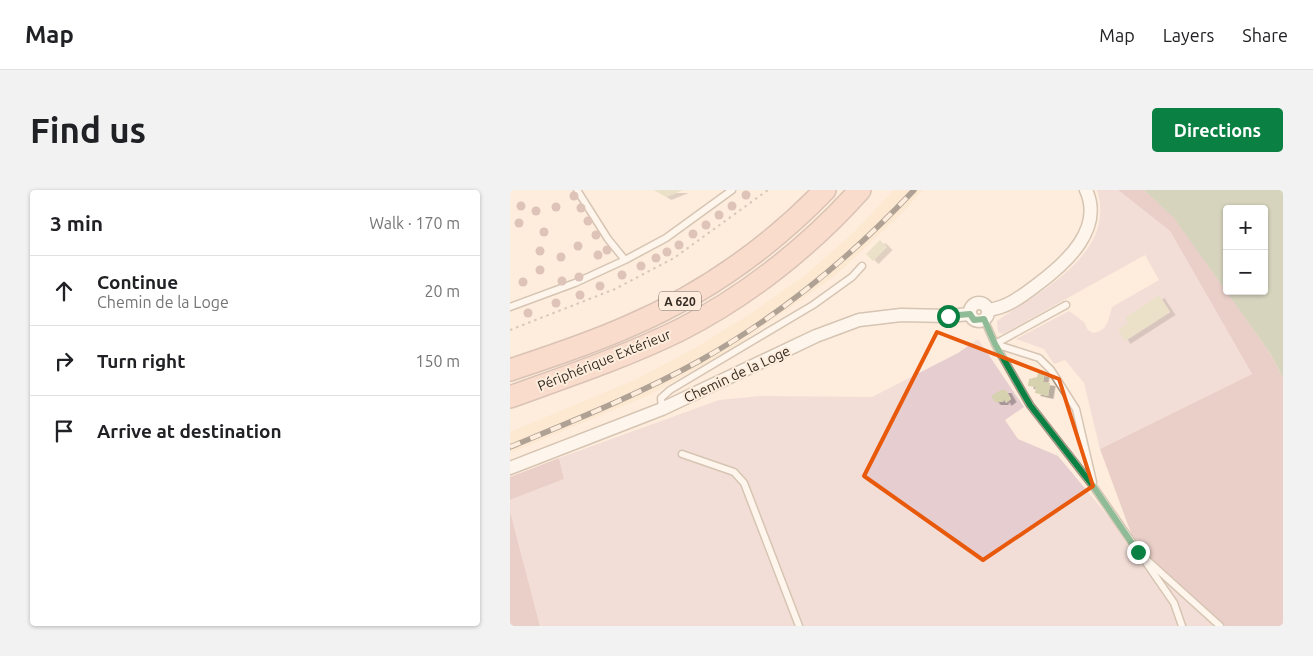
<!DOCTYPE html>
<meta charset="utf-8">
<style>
body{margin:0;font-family:Ubuntu,sans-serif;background:#f2f2f2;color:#202124}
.controls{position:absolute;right:15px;top:15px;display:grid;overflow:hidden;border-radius:5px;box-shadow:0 1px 4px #0004}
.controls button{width:45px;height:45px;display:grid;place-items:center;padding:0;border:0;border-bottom:1px solid #e0e0e0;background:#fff;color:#202124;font:25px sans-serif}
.stop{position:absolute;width:15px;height:15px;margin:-11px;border:4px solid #0b8043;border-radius:50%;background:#fff}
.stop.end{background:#0b8043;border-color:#fff;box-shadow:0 1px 5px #0008}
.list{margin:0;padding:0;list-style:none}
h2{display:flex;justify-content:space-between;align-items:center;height:65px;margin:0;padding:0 20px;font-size:21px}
h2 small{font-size:16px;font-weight:400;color:#757577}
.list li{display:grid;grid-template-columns:32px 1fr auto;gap:15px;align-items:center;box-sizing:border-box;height:70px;padding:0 20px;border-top:1px solid #e0e0e0}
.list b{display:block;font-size:19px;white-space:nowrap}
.list p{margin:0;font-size:16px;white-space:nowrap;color:#757577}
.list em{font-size:16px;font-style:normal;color:#757577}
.icon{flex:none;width:28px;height:28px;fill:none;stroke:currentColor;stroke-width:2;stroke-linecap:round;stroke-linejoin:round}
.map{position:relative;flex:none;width:773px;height:436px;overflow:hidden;border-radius:5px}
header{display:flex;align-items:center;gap:30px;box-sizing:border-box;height:70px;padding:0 25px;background:#fff;border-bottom:1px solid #e0e0e0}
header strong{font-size:24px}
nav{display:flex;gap:28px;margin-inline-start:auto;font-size:18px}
.intro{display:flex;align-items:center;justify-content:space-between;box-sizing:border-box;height:120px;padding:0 30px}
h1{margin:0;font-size:35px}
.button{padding:12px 22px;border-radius:5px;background:#0b8043;color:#fff;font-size:18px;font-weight:700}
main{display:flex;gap:30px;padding:0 30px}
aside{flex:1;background:#fff;border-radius:5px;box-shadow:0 1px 4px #0004}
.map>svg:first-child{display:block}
</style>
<header>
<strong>Map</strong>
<nav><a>Map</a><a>Layers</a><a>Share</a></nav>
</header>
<div class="intro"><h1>Find us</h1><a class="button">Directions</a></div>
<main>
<aside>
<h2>3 min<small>Walk · 170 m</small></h2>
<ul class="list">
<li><svg class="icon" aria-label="ahead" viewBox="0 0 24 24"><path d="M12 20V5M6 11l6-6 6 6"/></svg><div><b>Continue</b><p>Chemin de la Loge</p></div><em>20 m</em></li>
<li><svg class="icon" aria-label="right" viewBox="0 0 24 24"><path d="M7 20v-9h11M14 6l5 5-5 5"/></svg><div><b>Turn right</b></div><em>150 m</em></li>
<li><svg class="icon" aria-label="arrive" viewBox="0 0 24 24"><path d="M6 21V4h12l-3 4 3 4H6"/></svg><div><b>Arrive at destination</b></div></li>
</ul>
</aside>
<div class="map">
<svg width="773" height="436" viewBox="0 0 773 436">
<defs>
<filter id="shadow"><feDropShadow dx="5.5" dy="3" stdDeviation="0" flood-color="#0004"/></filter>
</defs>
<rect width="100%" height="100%" fill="#feeddc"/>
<path fill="#fce2c6" d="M384 0H413L392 23 326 85 218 161 137 206 0 263V242L127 189 185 158 240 124 294 86 341 45Z"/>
<path fill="#e6cdd0" d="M587 0H608L660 41 742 184 590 259 574 193 555 170 544 174 534 159 506 149 559 121 574 132 578 140 583 143C598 141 598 130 602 117L649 90 635 65 493 144 488 142 487 131C530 101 607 64 587 0Z
M468 149 514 217 495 230 508 249 548 266 628 362 710 436H30L0 321V310L54 289 49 268 209 210 250 206 362 207 448 163Z"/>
<path fill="#d1abb0" d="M608 0H634L664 27 760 163 773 188V436H710L628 362 590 259 742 184 660 41Z
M49 268 54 289 0 310V287Z
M0 321 30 436H0Z"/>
<path fill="#a6b698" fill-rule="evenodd" d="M634 0H773V188L760 163 664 28ZM717 19H754V101H717Z"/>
<path fill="#d6d1af" filter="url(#shadow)" d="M144 0H173L156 7Z
M370 50 377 57 363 71 356 64Z
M649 105 660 122 615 151 608 140 618 133 615 128Z
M528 183 534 184 533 192 540 193 538 206 525 203 526 197 518 196 519 189 527 187Z
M491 200H496L501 209 496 213 494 209 493 212H485L481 206Z"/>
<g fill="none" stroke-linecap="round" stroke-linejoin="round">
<g stroke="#a79480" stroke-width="9">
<path id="service" d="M67 0 98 49 115 70 156 48 222 0
M0 117 65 93 115 70
M474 129 485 154 520 215 583 296 664 413 672 436
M485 154 529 168 541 180 566 219 583 292
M485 154 556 115
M152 219 151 208 160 200 303 115 342 87 352 76
M172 264 224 282 234 293 289 436
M637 370 710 436"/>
</g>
<g stroke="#a79480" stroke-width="15">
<path id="minor" d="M460 122a9 9 0 1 1 18 0a9 9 0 1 1-18 0Z
M478 120C497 118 512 106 528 94 556 73 594 39 576 0
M0 278 152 219 306 146 349 130 391 125 438 126 460 124"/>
</g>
<g stroke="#b09084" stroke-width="24">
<path id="motorway" d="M0 180C39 167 79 154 117 137 192 105 259 58 315 0
M0 207C58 186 115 167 170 140 237 106 300 56 350 0"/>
</g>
<path stroke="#a89a8d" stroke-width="2" stroke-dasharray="2.5 4" stroke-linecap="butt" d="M0 140 105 99 164 68 258 0"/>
<use href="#service" stroke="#fff" stroke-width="6"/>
<use href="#minor" stroke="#fff" stroke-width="12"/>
<use href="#motorway" stroke="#f3c7b9" stroke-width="21"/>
<g stroke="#51483e" stroke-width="5.5">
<path id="rail" d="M0 257C65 230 130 204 191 170 271 125 341 67 404 0"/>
</g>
<use href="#rail" stroke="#feeddc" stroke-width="4" stroke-dasharray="11" stroke-linecap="butt"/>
</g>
<g fill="#b5908d">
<circle cx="236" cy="5" r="4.5"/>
<circle cx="64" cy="6" r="4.5"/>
<circle cx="11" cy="16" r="4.5"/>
<circle cx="222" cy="16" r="4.5"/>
<circle cx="46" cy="17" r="4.5"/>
<circle cx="71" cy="18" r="4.5"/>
<circle cx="26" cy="21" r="4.5"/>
<circle cx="209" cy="25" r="4.5"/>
<circle cx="78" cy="31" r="4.5"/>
<circle cx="9" cy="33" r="4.5"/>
<circle cx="196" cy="35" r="4.5"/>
<circle cx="34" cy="42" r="4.5"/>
<circle cx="183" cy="44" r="4.5"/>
<circle cx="86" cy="45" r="4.5"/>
<circle cx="169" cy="55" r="4.5"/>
<circle cx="68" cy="56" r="4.5"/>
<circle cx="97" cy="60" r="4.5"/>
<circle cx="30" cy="61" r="4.5"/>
<circle cx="157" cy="62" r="4.5"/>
<circle cx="88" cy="65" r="4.5"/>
<circle cx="51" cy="67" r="4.5"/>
<circle cx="146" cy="68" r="4.5"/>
<circle cx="131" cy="76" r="4.5"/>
<circle cx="30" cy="80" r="4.5"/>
<circle cx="112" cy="85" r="4.5"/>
<circle cx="69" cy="87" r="4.5"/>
<circle cx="52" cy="91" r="4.5"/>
<circle cx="13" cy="92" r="4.5"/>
<circle cx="90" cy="96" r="4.5"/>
<circle cx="70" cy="105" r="4.5"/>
<circle cx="46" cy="113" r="4.5"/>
<circle cx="18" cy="123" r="4.5"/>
</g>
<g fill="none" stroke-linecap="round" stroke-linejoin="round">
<path stroke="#0b8043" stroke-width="6" d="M438 126 460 124 464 130 474 129 485 154 520 215 583 296 628 362"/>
</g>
<path d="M0 0H773V436H0ZM427 142 549 189 583 296 473 370 354 286Z" fill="#feeddc" fill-opacity=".55" fill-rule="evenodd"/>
<path fill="none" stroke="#e8590c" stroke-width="4" stroke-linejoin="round" d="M427 142 549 189 583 296 473 370 354 286Z"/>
<g text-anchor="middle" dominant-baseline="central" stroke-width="4" stroke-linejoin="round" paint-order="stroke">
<rect fill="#feeddc" stroke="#70655a" stroke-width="1" x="149" y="101.5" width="42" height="19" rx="4"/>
<g font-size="12" font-weight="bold" fill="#332b23">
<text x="170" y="111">A 620</text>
</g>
<g font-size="14" fill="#332b23" stroke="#feeddc">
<text transform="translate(94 170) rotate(-22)">Périphérique Extérieur</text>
<text transform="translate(227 184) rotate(-25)">Chemin de la Loge</text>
</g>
</g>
</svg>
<div class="controls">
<button>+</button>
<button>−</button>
</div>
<div class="stop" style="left:438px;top:126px"></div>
<div class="stop end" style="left:628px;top:362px"></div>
</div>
</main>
